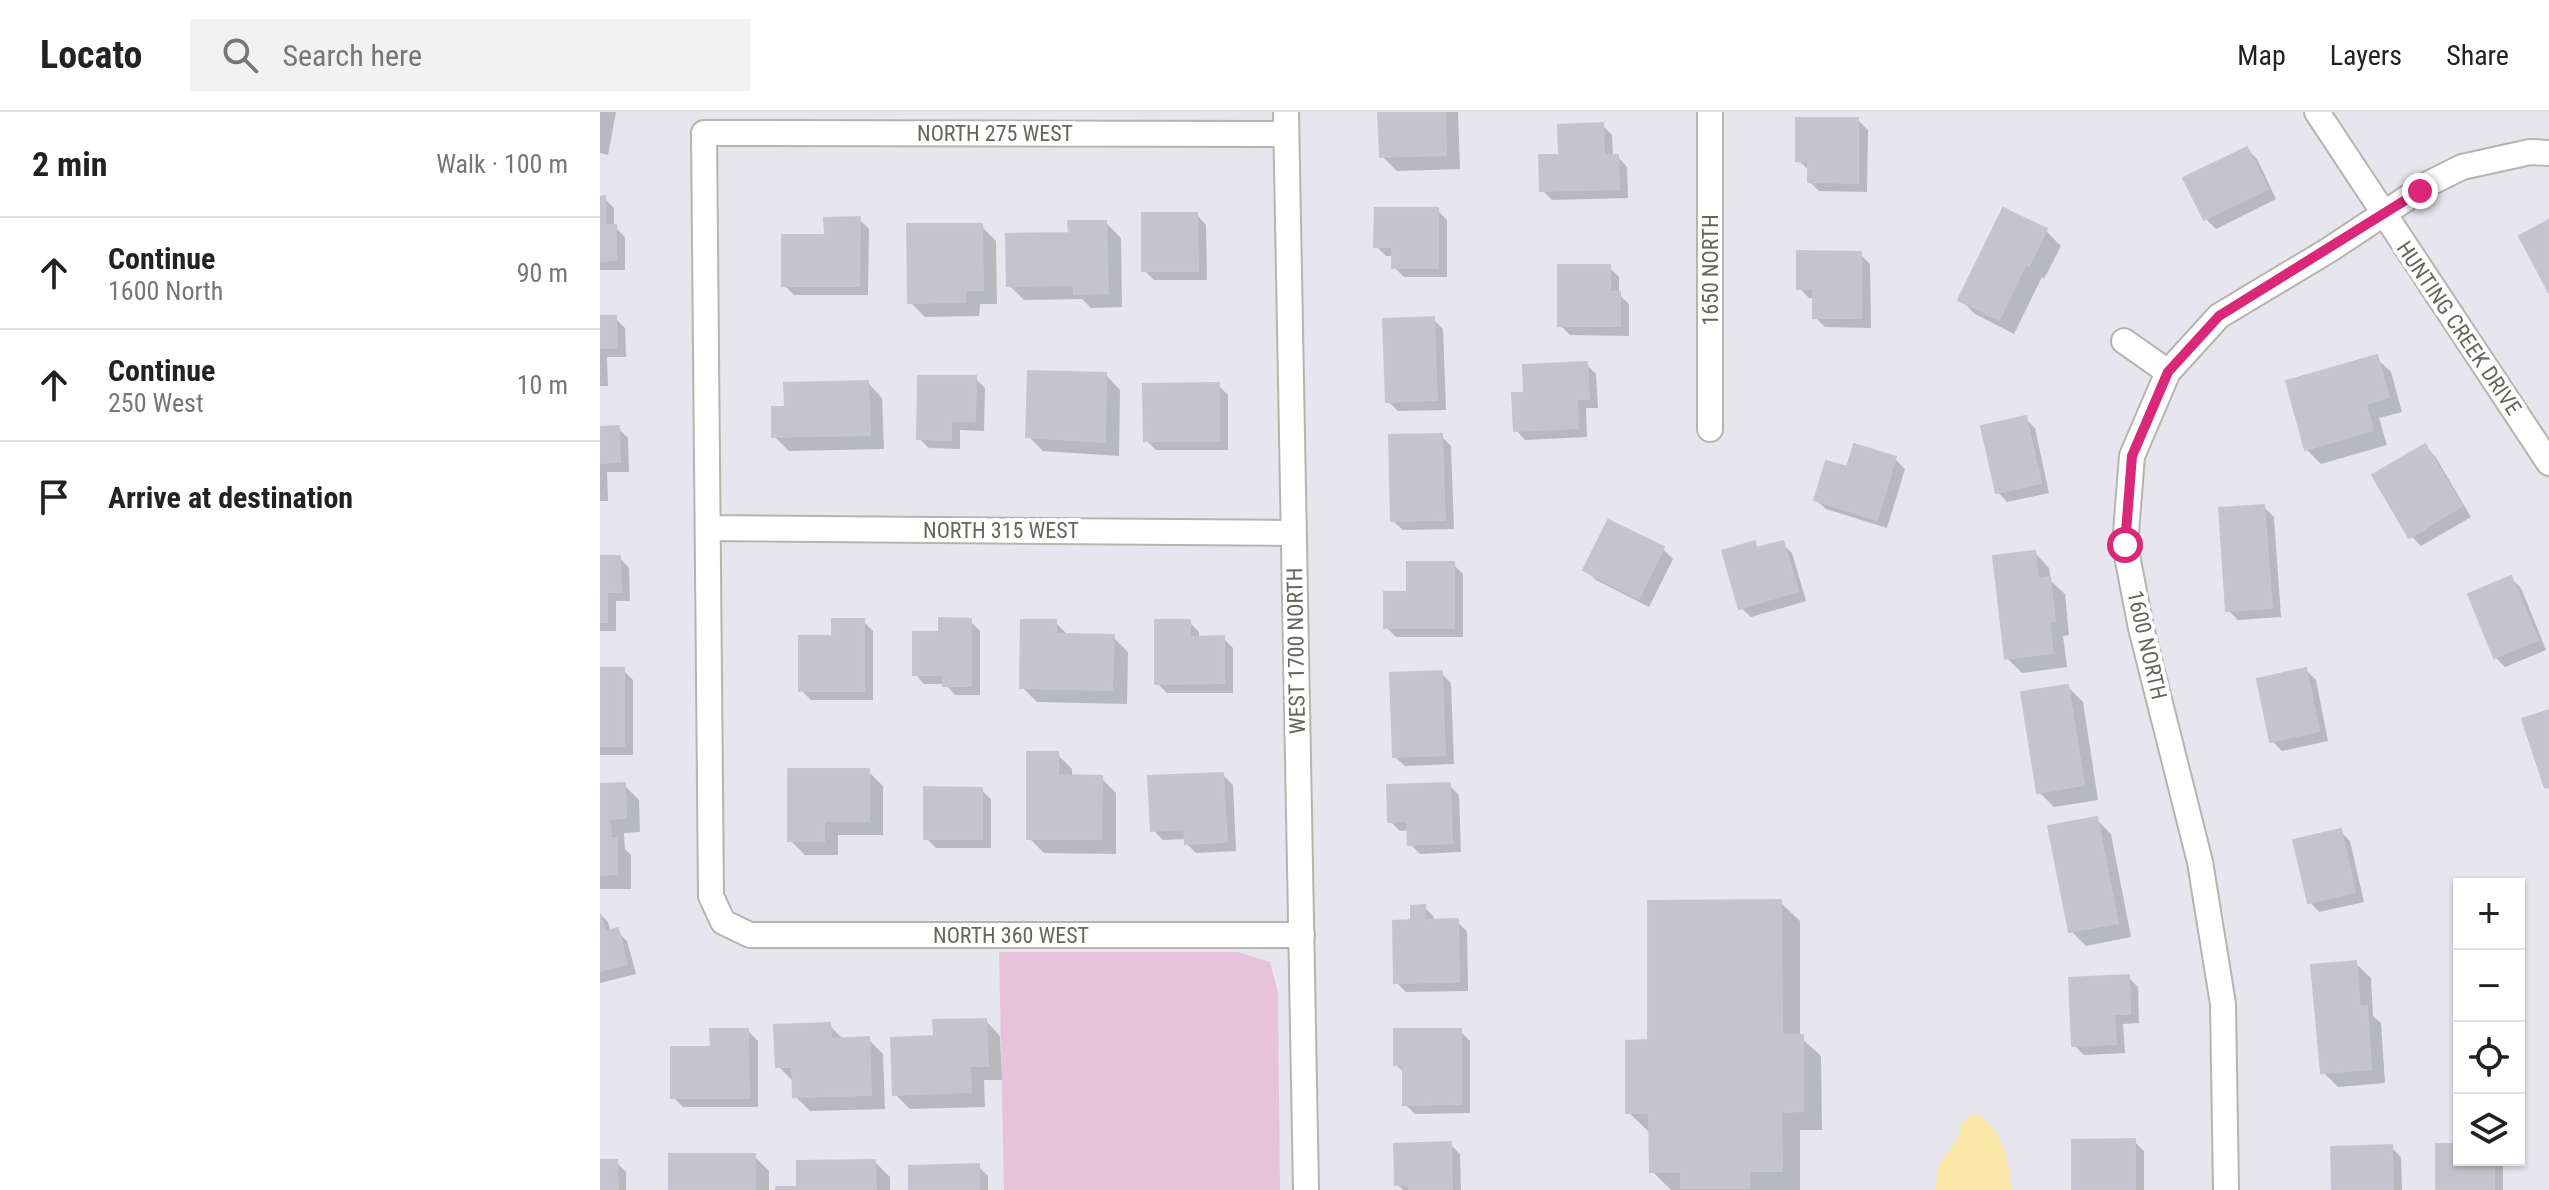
<!DOCTYPE html>
<meta charset="utf-8">
<style>
body{margin:0;font-family:"Roboto Condensed",sans-serif;background:#f2f2f2;color:#222}
.controls{position:absolute;right:24px;bottom:24px;display:grid;overflow:hidden;border-radius:0px;box-shadow:0 2px 6px #0004}
.controls button{width:72px;height:72px;display:grid;place-items:center;padding:0;border:0;border-bottom:2px solid #e0e0e0;background:#fff;color:#222;font:40px sans-serif}
.stop{position:absolute;width:24px;height:24px;margin:-18px;border:6px solid #db2777;border-radius:50%;background:#fff}
.stop.end{background:#db2777;border-color:#fff;box-shadow:0 2px 8px #0008}
.list{margin:0;padding:0;list-style:none}
h2{display:flex;justify-content:space-between;align-items:center;height:104px;margin:0;padding:0 32px;font-size:34px}
h2 small{font-size:26px;font-weight:400;color:#767676}
.list li{display:grid;grid-template-columns:52px 1fr auto;gap:24px;align-items:center;box-sizing:border-box;height:112px;padding:0 32px;border-top:2px solid #e0e0e0}
.list b{display:block;font-size:30px;white-space:nowrap}
.list p{margin:0;font-size:26px;white-space:nowrap;color:#767676}
.list em{font-size:26px;font-style:normal;color:#767676}
.icon{flex:none;width:44px;height:44px;fill:none;stroke:currentColor;stroke-width:2;stroke-linecap:round;stroke-linejoin:round}
.map{position:relative;flex:none;width:1949px;height:1078px;overflow:hidden}
header{display:flex;align-items:center;gap:48px;box-sizing:border-box;height:112px;padding:0 40px;background:#fff;border-bottom:2px solid #e0e0e0}
header strong{font-size:38px}
nav{display:flex;gap:44px;margin-inline-start:auto;font-size:28px}
.search{width:560px;height:72px;background:#f2f2f2;display:flex;align-items:center;gap:20px;box-sizing:border-box;padding:0 28px;border-radius:0px;color:#767676;font-size:30px}
main{display:flex}
aside{flex:1;background:#fff}
.map>svg:first-child{display:block}
</style>
<header>
<strong>Locato</strong>
<div class="search"><svg class="icon" aria-label="search" viewBox="0 0 24 24"><circle cx="10" cy="10" r="6"/><path d="M15 15l6 6"/></svg>Search here</div>
<nav><a>Map</a><a>Layers</a><a>Share</a></nav>
</header>
<main>
<aside>
<h2>2 min<small>Walk · 100 m</small></h2>
<ul class="list">
<li><svg class="icon" aria-label="ahead" viewBox="0 0 24 24"><path d="M12 20V5M6 11l6-6 6 6"/></svg><div><b>Continue</b><p>1600 North</p></div><em>90 m</em></li>
<li><svg class="icon" aria-label="ahead" viewBox="0 0 24 24"><path d="M12 20V5M6 11l6-6 6 6"/></svg><div><b>Continue</b><p>250 West</p></div><em>10 m</em></li>
<li><svg class="icon" aria-label="arrive" viewBox="0 0 24 24"><path d="M6 21V4h12l-3 4 3 4H6"/></svg><div><b>Arrive at destination</b></div></li>
</ul>
</aside>
<div class="map">
<svg width="1949" height="1078" viewBox="0 0 1949 1078">
<rect width="100%" height="100%" fill="#e7e6ef"/>
<path fill="#e6c3da" d="M399 840H638L670 850 678 880 680 1078H404Z"/>
<path fill="#fce9a9" d="M1380 1003C1403 1023 1410 1049 1411 1078H1336L1337 1060 1341 1049 1359 1025 1361 1012 1370 1004Z"/>
<path fill="#0003" d="M0 0H16L8 43 0 41Z
M780 0H858L860 57 797 59 782 44Z
M1258 8 1268 18 1267 80 1219 79 1210 70V59L1198 48Z
M1002 13 1012 23 1013 45H1018L1027 55 1028 86 952 88 942 78 961 45Z
M1647 37 1657 47 1676 87 1616 117 1606 107Z
M4 86 14 96V114L25 125V158H0V87Z
M837 98 847 108V165H804L794 155V144H786L776 134Z
M597 103 606 113 607 168H554L544 158Z
M259 107 269 117 268 183H194L184 173 227 125Z
M506 111 521 126 522 195 491 196 482 187 424 188 409 173 471 123Z
M381 114 396 129 397 192H380L379 204 325 205 310 190Z
M1446 119 1461 134 1444 167 1442 165 1414 222 1375 202 1360 187Z
M1260 142 1270 152 1271 216 1225 215 1215 205V186H1209L1199 176Z
M1009 155 1019 165V183L1029 192V224L970 223 960 213Z
M0 206H15L25 216 26 245H7L8 274H0Z
M833 207 843 217 846 298 798 299 788 289Z
M1776 246 1791 260 1802 300 1779 306 1787 333 1721 352 1706 337Z
M986 252 996 262 998 296H986L987 325 925 328 916 318 926 283Z
M506 263 520 278 519 344 443 339 428 324Z
M375 266 385 276 384 319 360 318V337L329 336 319 326Z
M268 271 282 286 284 337 189 339 174 324 187 297Z
M618 273 628 283V338H556L546 328Z
M1425 306 1435 316 1449 381 1407 390 1398 380Z
M18 316 28 326 29 360H7L8 389H0V317Z
M841 324 851 334 854 417 803 418 793 409Z
M1825 334 1835 344 1871 405 1821 434 1811 424Z
M1295 347 1305 357 1287 416 1226 397 1216 388Z
M1664 395 1674 405 1681 505 1638 508 1628 498Z
M1154 431 1160 437 1182 431 1192 441 1206 489 1151 505 1141 496Z
M1063 437 1073 447 1049 495 996 468 986 458Z
M1435 441 1449 456 1451 469 1465 482 1469 523 1463 524 1467 555 1422 561 1407 546Z
M0 446H20L29 456 30 489H16V519H0Z
M853 452 863 462V525H796L786 515 809 481Z
M1911 466 1921 476 1946 538 1905 555 1895 545Z
M263 509 273 519V588H211L201 578 234 526Z
M370 509 380 519V583H355L345 572H324L315 562 342 522Z
M455 510 470 525H513L528 540 527 592 437 590 422 575Z
M589 510 599 520V527L623 526 633 536V581H567L557 571Z
M0 558H23L33 568V643H0Z
M1706 558 1716 568 1728 629 1682 639 1672 629Z
M841 561 851 571 854 652 805 654 795 645Z
M1468 575 1483 590 1498 688 1454 695 1439 680Z
M457 642 472 657V665L501 666 516 681V742L444 741 429 726Z
M268 659 283 674V723H238V743H205L190 728Z
M623 663 633 673 636 739 596 741 586 731V727L563 728 553 718Z
M24 673 39 688 40 720 24 721 25 737 31 743V777H0V674Z
M849 673 859 683 861 740 820 742 810 732 809 718 800 719 790 709Z
M381 678 391 687V736H336L326 726Z
M1496 707 1511 722 1531 825 1486 834 1471 819Z
M1740 719 1750 729 1764 790 1719 800 1710 790Z
M1180 790 1200 809V925L1221 944 1222 1018H1200V1078H1071L1052 1059 1051 1019H1048L1028 1000 1050 930Z
M824 795 834 805V810H857L867 819 868 879 806 880 796 870 813 810Z
M0 802 8 810 11 820 17 819 27 829 36 862 0 871Z
M1756 852 1771 866 1773 904 1781 911 1785 971 1738 975 1723 960Z
M1528 865 1538 875 1539 911 1523 912 1525 941 1484 943 1474 933Z
M386 909 400 924 402 968H384L385 995 310 997 295 982 336 926Z
M229 913 244 928 268 927 283 942 285 997 210 999 195 984 193 969 178 954Z
M148 919 158 929V995H83L73 985Z
M860 919 870 929V1001L815 1002 805 992V961L796 953Z
M1534 1029 1544 1039V1078H1474Z
M850 1032 860 1042 861 1078H803L797 1072Z
M1859 1034V1048H1903V1078H1838Z
M1791 1035 1801 1045 1802 1078H1734Z
M154 1044 169 1059V1078H71Z
M0 1050H16L26 1060V1078H0Z
M275 1050 290 1065V1078H178L199 1077Z
M378 1054 388 1064V1078H311Z"/>
<path fill="#c5c4cc" stroke="#c4c4d4" stroke-width="2" d="M778 0H845L846 43 780 45Z
M1196 6H1258V71L1208 70V50L1196 49Z
M1003 11 1004 43H1018L1019 77 940 79 939 43H959L958 13Z
M1647 35 1668 77 1604 108 1583 66Z
M5 84V113H16V148L0 149V85Z
M775 96H838V156H792V135H774Z
M1403 96 1447 117 1429 154 1426 152 1399 208 1358 188Z
M542 101H597L598 159H542Z
M260 105 259 174H182V123H225L224 106Z
M1949 108V181L1919 124Z
M468 109H506L508 181 474 182V173L407 174 406 122 469 121Z
M307 112H382L383 178H365V190L308 191Z
M1197 139 1261 140V206H1213V177H1197Z
M958 153H1010V180H1020V214H958Z
M0 204H16L17 236H0Z
M834 205 837 288 786 290 783 207Z
M1777 243 1789 285 1766 292 1773 318 1705 338 1686 269Z
M987 250 989 287H977L978 316 914 319 912 281H924L923 253Z
M428 259 506 261 505 330 426 325Z
M318 264H376L375 309H351V328L317 327Z
M268 269 270 323 172 325V295H185L184 271Z
M619 271V329H544L543 272Z
M1426 304 1441 371 1396 381 1381 314Z
M19 314 20 350 0 351V315Z
M842 322 845 408 791 409 789 323Z
M1254 332 1296 345 1277 408 1214 388 1226 349 1247 355Z
M1825 332 1862 394 1809 426 1772 363Z
M1664 393 1672 496 1626 499 1619 396Z
M1008 408 1064 435 1039 487 983 458Z
M1155 429 1156 436 1183 429 1198 479 1139 497 1122 439Z
M1435 439 1438 467 1450 465 1455 509 1449 510 1453 541 1405 547 1393 444Z
M0 444H20L21 480H7V510H0Z
M807 450H854V516H784V480H807Z
M1911 464 1938 528 1894 546 1868 482Z
M339 506 371 507V574H343V563H313V520H339Z
M232 507H264V579H199V524H232Z
M421 508H456V522L514 523 512 578 420 576Z
M555 508H590V525L624 524V571L555 572Z
M0 556H24V634H0Z
M1706 556 1719 619 1670 630 1657 567Z
M842 559 845 643 793 645 790 561Z
M1468 573 1484 673 1437 681 1421 580Z
M1949 598V675L1945 676 1922 607Z
M427 640H458V663L502 664 501 727H427Z
M188 657H269V709H224V729H188Z
M623 661 627 730 585 732 584 717 551 719 548 664Z
M25 671 26 706 10 707 11 726H17V762L0 763V672Z
M850 671 852 731 808 733 807 709 788 710 787 673Z
M324 675 382 676V727H324Z
M1497 705 1518 811 1469 820 1448 714Z
M1741 717 1755 780 1708 791 1693 728Z
M1181 788 1182 923H1203V999L1181 1000 1182 1059H1149V1076H1081V1060H1050L1049 1001H1026V929L1048 928V789Z
M825 793V808L858 807 859 870 794 871 793 809 811 808V794Z
M0 802 5 820 18 816 27 852 0 859Z
M1756 849 1760 895 1767 894 1771 957 1721 961 1711 853Z
M1529 863 1530 902H1514L1516 932 1472 934 1469 866Z
M386 907 388 954H370L371 980 293 983 291 926 334 924 333 908Z
M230 911 231 927 269 925 271 983 193 985 192 955H176L174 913Z
M110 917H148L149 986H71V935H111Z
M794 917H861V992L803 993V953H794Z
M1535 1027V1078H1472V1028Z
M851 1030 852 1078H809L808 1072 795 1073 794 1032Z
M1836 1032H1859V1048H1894V1078H1836Z
M1792 1033 1793 1078H1732L1731 1035Z
M69 1042H155V1078H69Z
M0 1048H17L18 1078H0Z
M275 1048 276 1078H176V1075H197V1049Z
M379 1052V1078H309V1054Z"/>
<g fill="none" stroke-linecap="round" stroke-linejoin="round">
<g stroke="#b5b5ae" stroke-width="28">
<path id="minor" d="M686 0 706 1078
M1110 0V317
M1717 0 1949 351
M686 22 104 21 111 784 123 810 150 823H702
M1524 229 1568 260
M108 416 694 421
M1626 1078 1623 892 1600 750 1541 516 1525 433 1532 344 1568 260 1619 204 1729 138 1830 71 1862 55 1930 40 1949 41"/>
</g>
<use href="#minor" stroke="#fff" stroke-width="24"/>
</g>
<g fill="none" stroke-linecap="round" stroke-linejoin="round">
<path stroke="#db2777" stroke-width="10" d="M1525 433 1532 344 1568 260 1619 204 1820 79"/>
</g>
<g text-anchor="middle" dominant-baseline="central" stroke-width="8" stroke-linejoin="round" paint-order="stroke">
<g font-size="22" fill="#66655d" stroke="#fff">
<text x="395" y="21">NORTH 275 WEST</text>
<text transform="translate(1110 158) rotate(-90)">1650 NORTH</text>
<text transform="translate(1859 216) rotate(56)">HUNTING CREEK DRIVE</text>
<text x="401" y="418">NORTH 315 WEST</text>
<text transform="translate(1547 533) rotate(77)">1600 NORTH</text>
<text transform="translate(696 539) rotate(-91)">WEST 1700 NORTH</text>
<text x="411" y="823">NORTH 360 WEST</text>
</g>
</g>
</svg>
<div class="controls">
<button>+</button>
<button>−</button>
<button><svg class="icon" aria-label="locate" viewBox="0 0 24 24"><circle cx="12" cy="12" r="6"/><path d="M12 2v4M12 18v4M2 12h4M18 12h4"/></svg></button>
<button><svg class="icon" aria-label="layers" viewBox="0 0 24 24"><path d="M12 4l9 5-9 5-9-5zM3 14l9 5 9-5"/></svg></button>
</div>
<div class="stop" style="left:1525px;top:433px"></div>
<div class="stop end" style="left:1820px;top:79px"></div>
</div>
</main>
